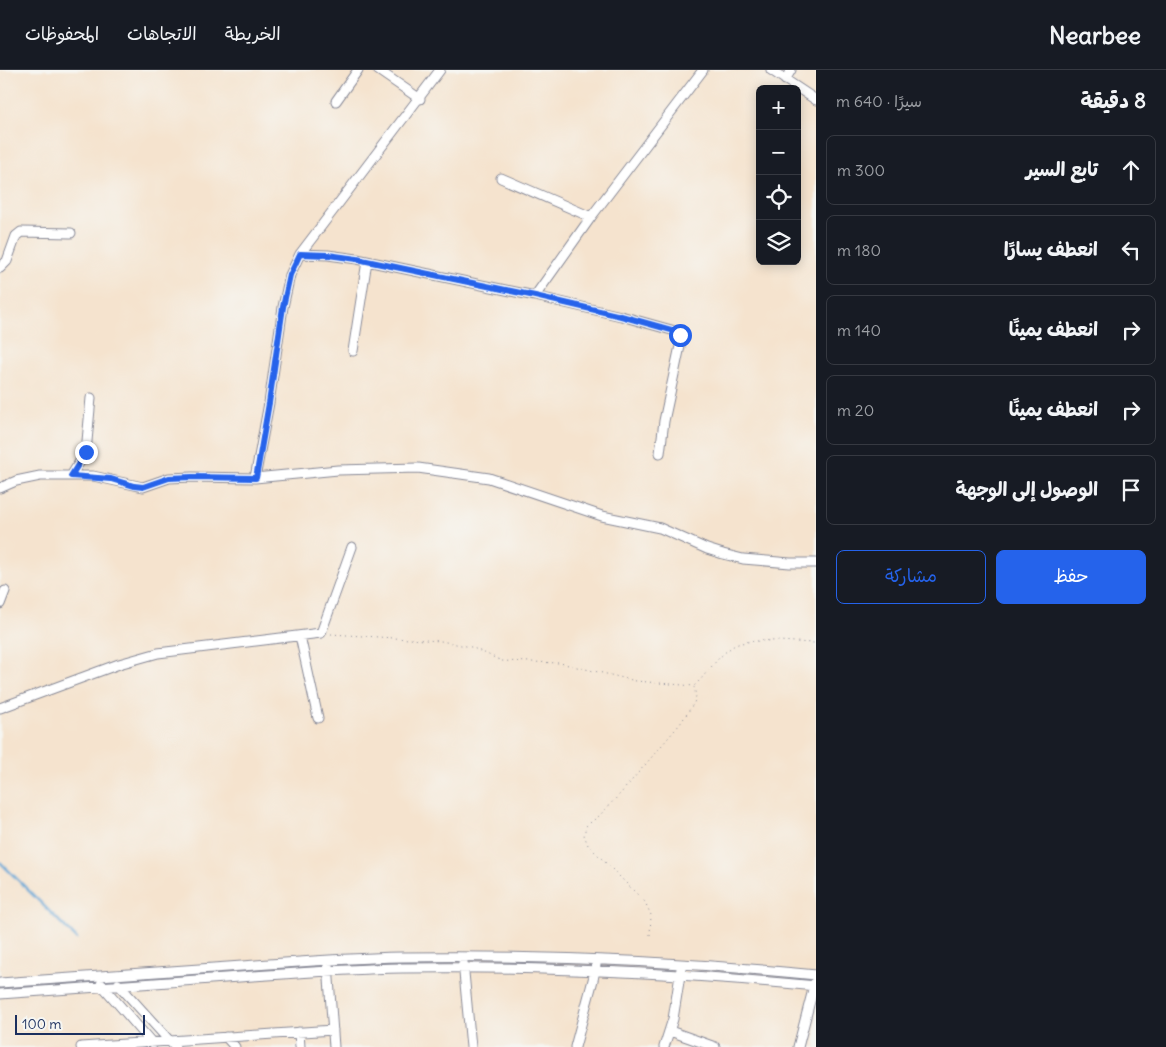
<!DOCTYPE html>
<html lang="ar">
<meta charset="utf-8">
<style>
body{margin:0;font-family:Delius,"Playpen Sans Arabic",sans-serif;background:#242831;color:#f1f3f6;direction:rtl}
.controls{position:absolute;right:15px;top:15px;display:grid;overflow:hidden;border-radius:8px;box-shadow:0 2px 12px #0003}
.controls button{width:45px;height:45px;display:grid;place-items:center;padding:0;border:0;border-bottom:1px solid #363941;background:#171b24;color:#f1f3f6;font:25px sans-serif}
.scale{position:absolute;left:15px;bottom:12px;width:130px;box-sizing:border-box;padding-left:5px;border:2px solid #1b2f5e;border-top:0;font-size:14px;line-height:18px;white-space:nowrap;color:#1b2f5e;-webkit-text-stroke:4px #f6f6f2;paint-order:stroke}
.stop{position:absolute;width:15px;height:15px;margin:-11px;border:4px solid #2563eb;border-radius:50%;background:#fff}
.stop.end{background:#2563eb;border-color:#fff;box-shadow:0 1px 5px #0008}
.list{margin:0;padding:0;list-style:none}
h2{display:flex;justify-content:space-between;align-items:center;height:65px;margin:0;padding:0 20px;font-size:21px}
h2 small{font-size:16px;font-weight:400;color:#9ea1a6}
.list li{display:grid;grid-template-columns:32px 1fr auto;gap:15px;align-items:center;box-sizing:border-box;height:70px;margin:0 10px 10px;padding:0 10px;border:1px solid #363941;border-radius:8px}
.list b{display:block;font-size:19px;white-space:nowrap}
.list em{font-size:16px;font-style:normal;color:#9ea1a6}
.actions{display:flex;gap:10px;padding:15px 20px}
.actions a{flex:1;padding:11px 0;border:1px solid #2563eb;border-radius:8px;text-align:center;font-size:18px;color:#2563eb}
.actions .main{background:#2563eb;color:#fff}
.icon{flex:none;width:28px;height:28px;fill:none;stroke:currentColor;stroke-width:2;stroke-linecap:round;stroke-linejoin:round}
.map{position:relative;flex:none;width:816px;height:977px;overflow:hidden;direction:ltr}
header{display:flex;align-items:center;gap:30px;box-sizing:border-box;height:70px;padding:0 25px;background:#171b24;border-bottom:1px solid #363941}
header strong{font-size:24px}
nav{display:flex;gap:28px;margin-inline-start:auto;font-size:18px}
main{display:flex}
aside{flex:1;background:#171b24}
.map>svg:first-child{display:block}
</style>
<header>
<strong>Nearbee</strong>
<nav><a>الخريطة</a><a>الاتجاهات</a><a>المحفوظات</a></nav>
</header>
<main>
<aside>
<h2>8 دقيقة<small>سيرًا · 640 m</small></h2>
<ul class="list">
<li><svg class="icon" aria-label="ahead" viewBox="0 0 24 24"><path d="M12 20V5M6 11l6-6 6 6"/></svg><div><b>تابع السير</b></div><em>300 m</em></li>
<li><svg class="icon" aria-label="left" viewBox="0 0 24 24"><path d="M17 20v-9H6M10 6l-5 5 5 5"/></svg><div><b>انعطف يسارًا</b></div><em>180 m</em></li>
<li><svg class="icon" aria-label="right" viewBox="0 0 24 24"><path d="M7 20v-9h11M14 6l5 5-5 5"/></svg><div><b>انعطف يمينًا</b></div><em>140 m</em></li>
<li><svg class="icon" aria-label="right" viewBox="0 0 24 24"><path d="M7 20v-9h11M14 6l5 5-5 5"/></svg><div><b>انعطف يمينًا</b></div><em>20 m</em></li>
<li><svg class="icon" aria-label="arrive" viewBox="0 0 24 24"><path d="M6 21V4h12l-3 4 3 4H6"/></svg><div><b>الوصول إلى الوجهة</b></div></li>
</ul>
<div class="actions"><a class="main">حفظ</a><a>مشاركة</a></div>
</aside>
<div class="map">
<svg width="816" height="977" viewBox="0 0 816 977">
<rect width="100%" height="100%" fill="#f6f6f2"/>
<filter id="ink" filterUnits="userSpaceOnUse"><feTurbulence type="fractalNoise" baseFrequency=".02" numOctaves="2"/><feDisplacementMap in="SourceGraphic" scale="10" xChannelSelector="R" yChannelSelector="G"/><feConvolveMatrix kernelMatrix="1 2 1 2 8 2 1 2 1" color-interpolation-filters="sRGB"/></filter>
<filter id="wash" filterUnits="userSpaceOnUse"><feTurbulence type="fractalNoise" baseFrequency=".0096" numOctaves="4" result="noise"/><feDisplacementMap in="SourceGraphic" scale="20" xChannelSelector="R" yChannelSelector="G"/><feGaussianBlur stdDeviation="1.12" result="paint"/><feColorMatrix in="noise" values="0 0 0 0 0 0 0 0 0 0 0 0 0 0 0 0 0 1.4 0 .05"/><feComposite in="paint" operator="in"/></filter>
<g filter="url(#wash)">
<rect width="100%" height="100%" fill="#f5e3ce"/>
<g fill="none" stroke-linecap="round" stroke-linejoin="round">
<path stroke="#5fa2d3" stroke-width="2.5" d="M0 792 77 869"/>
</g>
</g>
<g filter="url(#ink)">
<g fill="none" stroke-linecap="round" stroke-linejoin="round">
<g stroke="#888996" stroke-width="11">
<path id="minor" d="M378 0 420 29
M771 0 816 30
M785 10 791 0
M336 31 358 0
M501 108 591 147
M300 184 440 0
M0 198 7 191 16 166 21 162 71 163
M535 226 591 147 703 0
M353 281 367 191
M71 406 86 382 91 328
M255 408 269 333 283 237 290 205 300 184 328 185 357 189 535 226 621 246 675 261 680 265V276L664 351 660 383
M0 418 16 411 40 406H93L143 417 169 408 192 407 255 408 338 400 418 398 489 408 602 446 660 458 707 479 723 484 743 489 790 493H816
M0 534 5 521
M300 566 318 648
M0 638 119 594 158 583 321 563 352 477
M463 892 471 977
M328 895 334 977
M0 913C81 907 161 902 242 896 295 892 348 888 402 887 540 885 678 891 816 905
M101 914 153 974
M118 914 175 977
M0 924C75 919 150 913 225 908 284 904 343 899 402 898 540 896 678 903 816 916
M670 961 715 977
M299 962 300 977
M226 967 235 977
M81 977 333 960
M575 977 593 910 596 895
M664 977 673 949 681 899
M798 977 815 912"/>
</g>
<path stroke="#888996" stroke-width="1" stroke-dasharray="1 4" stroke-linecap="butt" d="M331 564 441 571 471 577 502 591 560 593 636 611 694 616C707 604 717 587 732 577 747 566 796 573 816 573
M650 865 651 845 645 832 588 775 584 765 586 756 599 746 621 723 680 654 694 633 696 626 694 617"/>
<use href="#minor" stroke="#fff" stroke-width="9"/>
</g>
</g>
<g fill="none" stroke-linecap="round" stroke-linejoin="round" filter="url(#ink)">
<path stroke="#2563eb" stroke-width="6" d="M86 382 71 406 111 409 134 416 143 417 169 408 192 407 256 408 269 333 283 237 290 205 300 184 328 185 357 189 535 226 621 246 675 261 680 265"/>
</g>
</svg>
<div class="controls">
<button>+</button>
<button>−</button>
<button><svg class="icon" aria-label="locate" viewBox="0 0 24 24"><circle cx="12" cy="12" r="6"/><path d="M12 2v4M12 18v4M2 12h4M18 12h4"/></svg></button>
<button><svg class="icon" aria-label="layers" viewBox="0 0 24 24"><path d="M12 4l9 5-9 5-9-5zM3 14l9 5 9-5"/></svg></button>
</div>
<div class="scale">100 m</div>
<div class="stop" style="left:680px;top:265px"></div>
<div class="stop end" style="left:86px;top:382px"></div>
</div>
</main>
